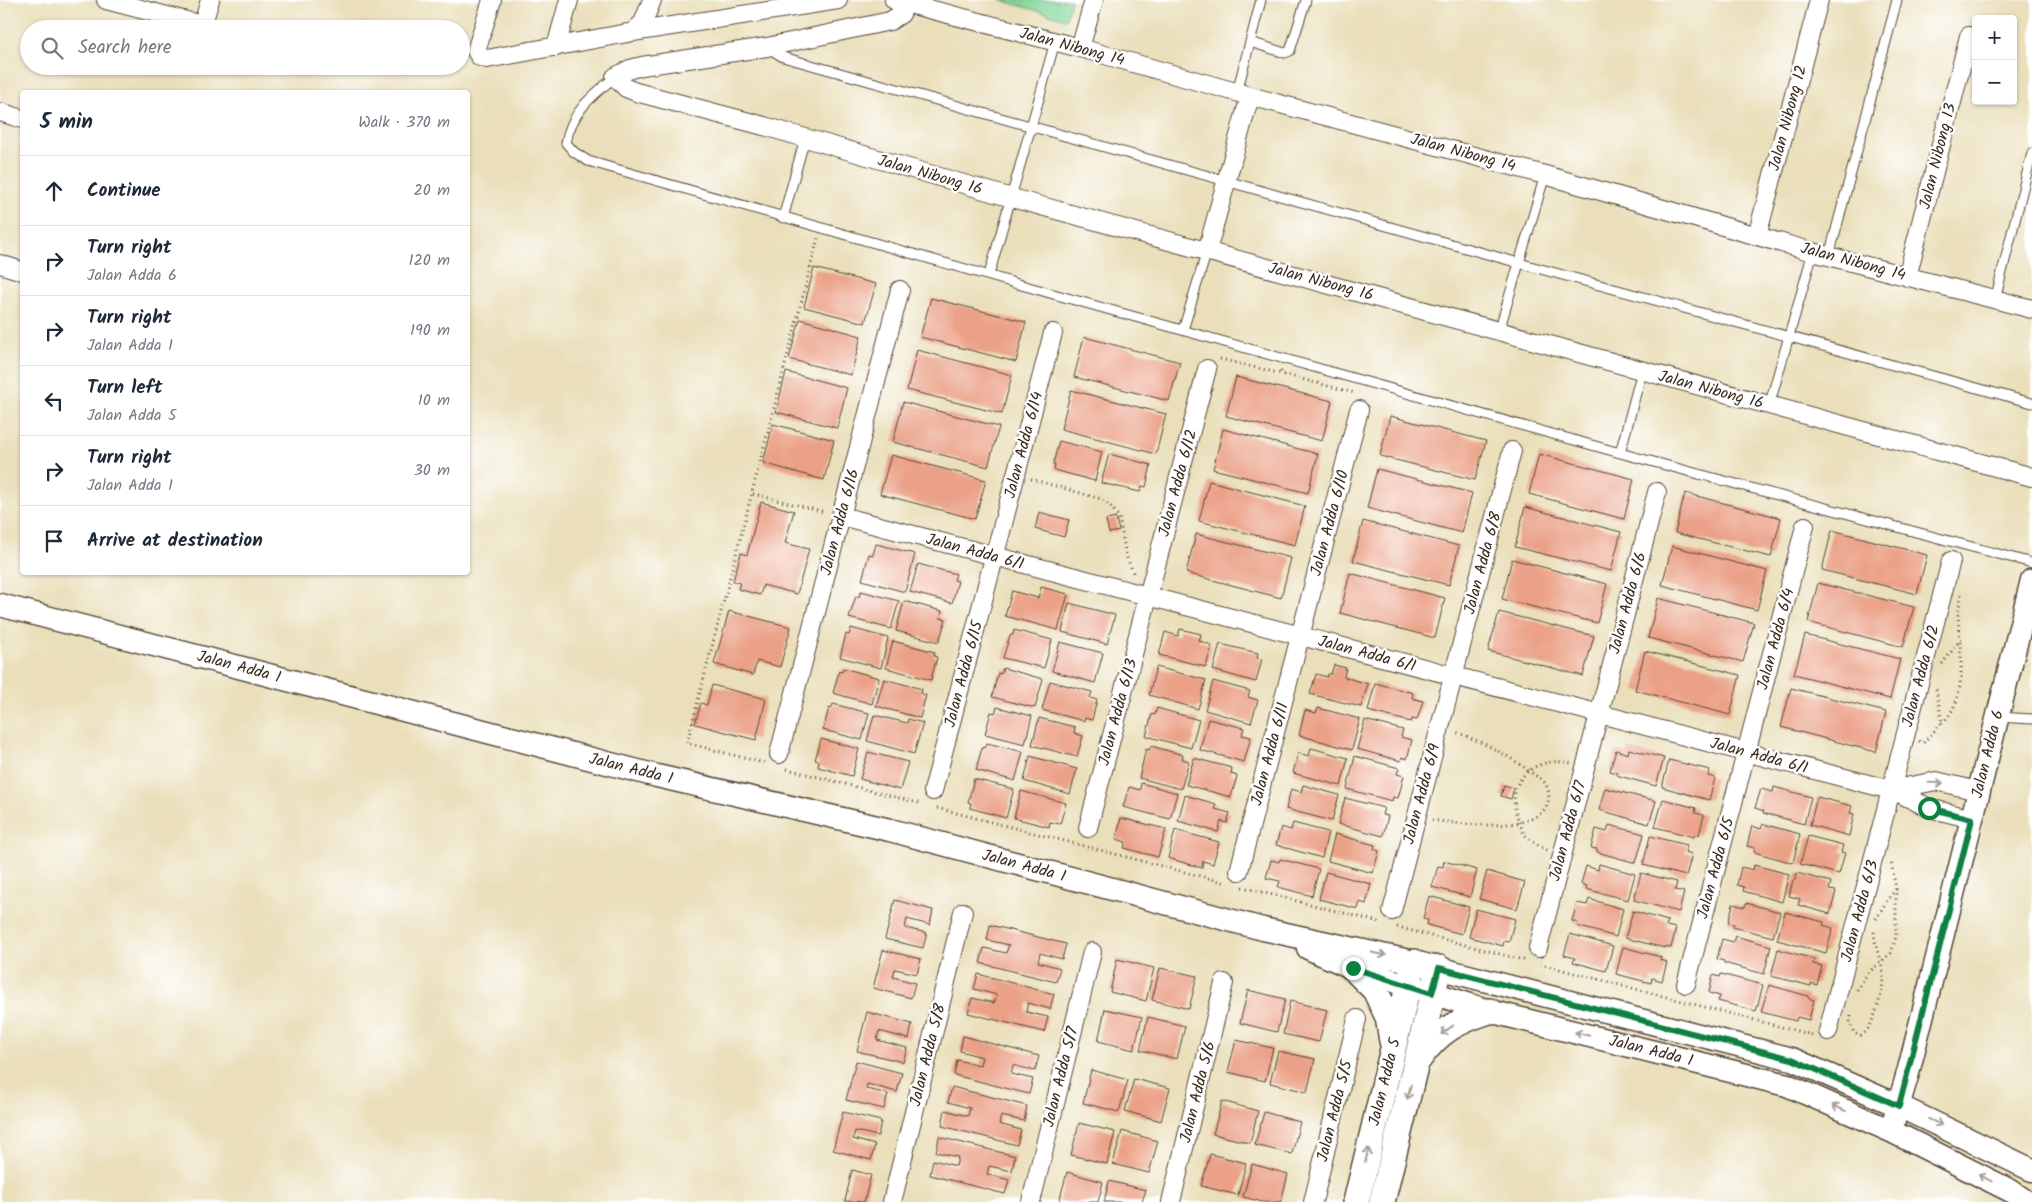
<!DOCTYPE html>
<meta charset="utf-8">
<style>
body{margin:0;font-family:Kalam,sans-serif;background:#f6f6f7;color:#1f2937}
.controls{position:absolute;right:15px;top:15px;display:grid;overflow:hidden;border-radius:5px;box-shadow:0 1px 4px #0004}
.controls button{width:45px;height:45px;display:grid;place-items:center;padding:0;border:0;border-bottom:1px solid #e0e1e3;background:#fff;color:#1f2937;font:25px sans-serif}
.stop{position:absolute;width:15px;height:15px;margin:-11px;border:4px solid #0b8043;border-radius:50%;background:#fff}
.stop.end{background:#0b8043;border-color:#fff;box-shadow:0 1px 5px #0008}
.list{margin:0;padding:0;list-style:none}
h2{display:flex;justify-content:space-between;align-items:center;height:65px;margin:0;padding:0 20px;font-size:21px}
h2 small{font-size:16px;font-weight:400;color:#747a83}
.list li{display:grid;grid-template-columns:32px 1fr auto;gap:15px;align-items:center;box-sizing:border-box;height:70px;padding:0 20px;border-top:1px solid #e0e1e3}
.list b{display:block;font-size:19px;white-space:nowrap}
.list p{margin:0;font-size:16px;white-space:nowrap;color:#747a83}
.list em{font-size:16px;font-style:normal;color:#747a83}
.icon{flex:none;width:28px;height:28px;fill:none;stroke:currentColor;stroke-width:2;stroke-linecap:round;stroke-linejoin:round}
.map{position:relative;flex:none;width:2032px;height:1202px;overflow:hidden}
.search{position:absolute;background:#fff;box-shadow:0 1px 4px #0004;left:20px;top:20px;width:450px;height:55px;display:flex;align-items:center;gap:12px;box-sizing:border-box;padding:0 18px;border-radius:28px;color:#747a83;font-size:19px}
.panel{position:absolute;background:#fff;box-shadow:0 1px 4px #0004;left:20px;top:90px;width:450px;height:485px;border-radius:5px}
.map>svg:first-child{display:block}
</style>
<div class="map">
<svg width="2032" height="1202" viewBox="0 0 2032 1202">
<rect width="100%" height="100%" fill="#fff"/>
<filter id="ink" filterUnits="userSpaceOnUse"><feTurbulence type="fractalNoise" baseFrequency=".02" numOctaves="2"/><feDisplacementMap in="SourceGraphic" scale="10" xChannelSelector="R" yChannelSelector="G"/><feConvolveMatrix kernelMatrix="1 2 1 2 8 2 1 2 1" color-interpolation-filters="sRGB"/></filter>
<filter id="wash" filterUnits="userSpaceOnUse"><feTurbulence type="fractalNoise" baseFrequency=".0096" numOctaves="4" result="noise"/><feDisplacementMap in="SourceGraphic" scale="20" xChannelSelector="R" yChannelSelector="G"/><feGaussianBlur stdDeviation="1.12" result="paint"/><feColorMatrix in="noise" values="0 0 0 0 0 0 0 0 0 0 0 0 0 0 0 0 0 1.4 0 .05"/><feComposite in="paint" operator="in"/></filter>
<g filter="url(#wash)">
<rect width="100%" height="100%" fill="#eadfba"/>
<path fill="#81d79a" stroke="#5e805c" d="M1000 0H1071L1066 19Z"/>
<g id="blocks">
<path fill="#eba187" d="M814 268 876 284 865 323 804 307Z
M931 298 1026 322 1016 362 920 337Z
M800 319 861 336 851 375 789 359Z
M1084 337 1180 362 1169 401 1074 377Z
M917 350 1012 375 1002 414 907 390Z
M786 372 847 388 837 428 776 412Z
M1236 377 1332 401 1322 441 1226 416Z
M1071 390 1166 414 1156 454 1061 429Z
M903 402 999 427 988 467 893 442Z
M1390 416 1486 441 1475 480 1380 456Z
M773 424 834 440 824 480 763 463Z
M1223 429 1318 454 1308 493 1213 469Z
M1059 441 1102 452 1095 481 1054 470 1055 464H1053Z
M1109 454 1151 465 1146 487 1142 486 1140 492 1101 483Z
M1539 454 1634 479 1624 519 1529 494Z
M891 455 986 480 975 519 880 494Z
M1377 469 1472 493 1462 533 1367 508Z
M1209 481 1305 506 1295 545 1199 521Z
M1685 493 1781 518 1771 557 1675 533Z
M761 502 794 511 785 543 809 549 797 594 763 585 760 595 738 589 740 583 733 581 741 553 747 555Z
M1525 507 1621 532 1611 571 1515 547Z
M1039 512 1069 520 1064 537 1035 529Z
M1116 518 1119 531 1109 533 1106 520Z
M1363 521 1459 546 1449 585 1353 561Z
M1832 530 1927 555 1917 594 1822 570Z
M1196 534 1291 558 1281 598 1186 573Z
M876 544 915 554 905 592 862 580 869 554 873 555Z
M1672 546 1767 571 1757 610 1662 585Z
M1512 559 1607 584 1597 623 1502 599Z
M918 564 956 574 954 580 958 581 952 603 910 592Z
M1350 573 1445 598 1435 638 1340 613Z
M1818 583 1914 607 1903 647 1808 622Z
M1041 587 1068 594 1058 630 1005 616 1012 591 1038 598Z
M861 591 899 601 891 629 849 618 856 596 859 597Z
M1658 598 1754 623 1743 662 1648 638Z
M904 601 942 611 940 618 946 619 939 642 896 631Z
M1069 603 1115 615 1107 644 1062 632Z
M729 611 791 627 780 667 757 661 753 675 714 664Z
M1499 612 1594 636 1583 676 1488 651Z
M851 628 888 638 881 668 840 657 846 634 849 635Z
M1180 629 1201 634 1199 641 1212 645 1206 667 1159 655 1165 632 1178 636Z
M1014 630 1052 640 1044 668 1003 658 1010 635H1013Z
M1805 635 1900 659 1890 699 1794 674Z
M893 641 935 652 934 656 937 657 931 680 886 668Z
M1060 642 1103 653 1095 683 1052 671Z
M1220 644 1258 653 1257 658 1262 659 1256 682 1213 670Z
M1645 651 1740 675 1730 715 1635 690Z
M1334 665 1346 668 1344 677 1368 684 1361 707 1310 694 1316 674 1327 677 1328 674H1331Z
M1156 667 1206 680 1198 709 1149 695Z
M843 668 879 678 872 704 833 693 839 671 842 672Z
M1003 668 1043 679 1035 708 992 697 998 673 1001 674Z
M884 679 922 689 921 694 926 695 920 718 876 706Z
M1050 681 1092 692 1090 698 1097 700 1092 720 1085 718 1084 721 1042 710Z
M1213 681 1250 691 1248 697 1258 700 1251 723 1205 710Z
M1375 683 1413 693 1412 698 1423 701 1417 720 1412 719 1411 722 1368 711Z
M712 685 766 699 756 740 695 724 701 703 707 705Z
M1791 688 1886 712 1876 752 1781 727Z
M833 704 869 713 862 740 823 730 829 708 831 709Z
M997 707 1032 716 1025 744 985 734 991 712 995 713Z
M1157 708 1199 720 1191 748 1146 736 1152 714 1155 715Z
M1318 708 1360 719 1352 750 1299 735 1305 710 1316 713Z
M874 715 907 723 908 719 923 723 914 754 867 741Z
M1039 718 1075 727 1074 733 1083 736 1077 757 1032 745Z
M1208 719 1244 728 1242 735 1251 737 1244 762 1200 750Z
M1365 720 1403 730 1401 737 1412 740 1407 759 1402 757 1401 761 1357 749Z
M821 739 859 749 852 776 818 767 819 761 815 760Z
M987 743 1023 752 1015 781 976 770 982 747 985 748Z
M1151 746 1183 755 1182 759 1189 761 1181 789 1139 778 1146 749 1149 750Z
M1311 748 1348 758 1341 786 1293 773 1298 753 1309 756Z
M1629 749 1664 758 1656 786 1616 775 1617 773 1610 771 1616 750 1628 754Z
M868 752 908 762 900 790 860 779Z
M1030 756 1077 769 1070 794 1024 781Z
M1355 756 1399 768 1397 774 1404 776 1398 798 1393 797 1392 801 1347 789Z
M1194 758 1232 768 1231 774 1237 776 1231 797 1186 785Z
M1669 760 1710 770 1708 776 1715 778 1709 800 1662 787Z
M974 779 1014 789 1006 818 970 808 971 803 968 802Z
M1141 783 1177 793 1170 819 1123 807 1129 787 1140 790Z
M1303 785 1339 795 1332 821 1286 809 1291 789 1301 792Z
M1504 785 1514 788 1511 799 1501 796Z
M1774 787 1811 797 1804 824 1763 813 1764 811 1755 808 1761 789 1773 792Z
M1605 788 1656 801 1649 824 1599 810Z
M1021 791 1066 803 1060 824 1050 822 1049 827 1014 818Z
M1185 795 1216 804 1215 809 1230 813 1227 823 1221 821 1218 832 1178 821Z
M1817 797 1852 806 1850 813 1854 814 1849 836 1810 825Z
M1345 798 1384 808 1382 815 1388 816 1383 836 1338 824Z
M1663 799 1696 808 1695 813 1704 815 1699 835 1695 834 1694 837 1655 827Z
M1121 818 1166 829 1158 857 1124 848 1126 842 1116 839Z
M1293 823 1328 832 1322 858 1276 845 1281 827 1291 830Z
M1763 824 1800 834 1793 863 1754 852 1755 848 1747 846 1752 826 1761 829Z
M1609 825 1644 834 1636 863 1597 852V849L1591 848 1596 829 1607 832Z
M1175 830 1219 842 1213 864 1203 861 1202 868 1168 858Z
M1335 834 1375 845 1374 849 1379 851 1373 873 1328 861Z
M1650 836 1687 845 1685 852 1692 854 1686 876 1643 865Z
M1808 836 1843 845 1841 852 1845 853 1839 874 1800 864Z
M1280 859 1319 869 1312 896 1278 887 1280 881 1266 878 1271 860 1279 862Z
M1444 861 1477 870 1470 897 1432 887 1438 866 1443 867Z
M1599 864 1635 874 1628 900 1586 889 1587 886 1581 884 1586 866 1598 870Z
M1754 865 1789 874 1782 902 1743 891 1744 887 1737 885 1741 867 1753 870Z
M1487 871 1525 882 1517 909 1479 899Z
M1326 872 1371 884 1366 904 1360 902 1358 909 1319 899Z
M1641 873 1677 882 1675 890 1684 892 1679 912 1634 900Z
M1797 873 1831 882 1829 890 1836 891 1830 914 1798 905 1800 899 1789 896 1793 880H1795Z
M1429 896 1469 907 1462 934 1427 925 1428 920 1423 918Z
M1589 899 1623 909 1616 937 1577 926 1578 923 1572 921 1577 903 1587 905Z
M895 900 933 910 930 925 907 919 906 923 905 928 927 933 923 948 885 939Z
M1746 903 1780 912 1773 937 1733 927 1734 924 1728 923 1733 904 1745 907Z
M1476 909 1515 919 1509 942 1504 941 1503 946 1469 937Z
M1633 911 1668 921 1666 926 1676 928 1671 948 1665 946V948L1625 938Z
M1785 912 1824 922 1823 925 1833 928 1826 953 1777 940Z
M990 925 1066 944 1062 959 1040 953 1038 962 1060 968 1056 982 980 963 984 948 1006 953 1009 945 987 940Z
M1570 934 1613 946 1606 971 1573 962 1575 958 1564 955Z
M1735 936 1771 946 1764 974 1724 963V961L1717 959 1722 939 1733 942Z
M1623 947 1661 957 1660 960 1667 962 1662 981 1652 978 1651 983 1616 974Z
M1778 949 1814 959 1813 964 1822 966 1817 985 1811 983V986L1771 976Z
M883 950 921 959 917 974 895 969 893 977 915 983 911 998 873 988Z
M1117 959 1154 968 1146 1001 1110 992Z
M1160 968 1197 976 1189 1009 1152 1000Z
M978 974 1054 994 1050 1009 1028 1003 1027 1007 1026 1012 1048 1017 1044 1032 968 1013 972 998 994 1003 997 995 974 989Z
M1721 974 1763 985 1756 1011 1718 1001 1720 996 1709 993 1713 975 1720 977Z
M1769 985 1808 996V998L1814 1000 1809 1020 1797 1017 1796 1021 1761 1012Z
M1248 990 1285 999 1277 1032 1240 1023Z
M1290 1001 1327 1010 1319 1042 1283 1034Z
M1105 1009 1142 1017 1134 1050 1098 1041Z
M867 1012 912 1024 909 1039 879 1031 877 1040 907 1048 903 1062 857 1051Z
M1148 1017 1185 1026 1177 1059 1140 1050Z
M963 1036 1039 1056 1035 1071 1013 1065 1011 1074 1033 1079 1029 1094 954 1075 957 1060 980 1065 982 1057 960 1051Z
M1236 1040 1273 1048 1265 1081 1228 1072Z
M1278 1051 1315 1059 1307 1092 1270 1083Z
M856 1061 902 1073 897 1092 867 1084 866 1089 888 1094 884 1109 846 1100Z
M1091 1070 1128 1080 1119 1112 1083 1103Z
M1134 1079 1170 1088 1161 1121 1125 1111Z
M952 1087 1027 1106 1024 1121 1001 1116 999 1124 1021 1130 1017 1145 942 1126 945 1110 968 1116 970 1108 948 1102Z
M1222 1101 1258 1111 1250 1143 1213 1134Z
M843 1112 881 1121 878 1136 855 1131 853 1139 875 1145 871 1160 833 1150Z
M1264 1112 1300 1122 1292 1154 1255 1145Z
M1079 1123 1115 1132 1107 1164 1071 1155Z
M1122 1131 1158 1141 1149 1173 1113 1164Z
M939 1137 1015 1156 1012 1171 989 1166 987 1174 1009 1180 1005 1194 930 1175 933 1160 956 1166 957 1162 958 1157 936 1152Z
M1210 1154 1246 1163 1238 1195 1201 1186Z
M1252 1164 1288 1174 1281 1202H1262L1243 1197Z
M852 1170 871 1175 864 1202 845 1201Z
M1067 1172 1103 1182 1098 1202H1059Z
M1109 1181 1146 1190 1142 1202H1104Z"/>
</g>
</g>
<g filter="url(#ink)">
<use href="#blocks" fill-opacity="0" stroke="#554535" stroke-width="1"/>
<g fill="none" stroke-linecap="round" stroke-linejoin="round">
<g stroke="#554535" stroke-width="11">
<path id="service" d="M1250 42 1285 53 1290 51 1306 0
M767 47 783 57 1519 263 2032 403
M615 77C592 96 571 112 566 143L574 152 588 161 1032 288 1620 453 1642 371
M1237 92 1261 0
M783 218 805 138
M1829 256 1897 0
M989 275 1055 42
M1995 300 2032 153
M1183 330 1207 251
M1499 331 1545 175
M1769 406 1813 252
M1620 453 2032 563
M1998 717 2032 719"/>
</g>
<g stroke="#554535" stroke-width="20">
<path id="minor" d="M106 0 198 24 204 20 210 0
M492 0 476 51 480 57 487 59 633 32 838 0
M894 0 1080 48 1250 96 1545 175 1813 252 2032 309
M907 0 901 14 890 21 767 47 642 66 630 69 615 77 626 88 636 92 764 126 1012 198 2032 477
M633 32 643 23 652 0
M556 47 569 0
M1080 48 1094 0
M0 112 22 119
M1757 236 1819 0
M1207 251 1250 96
M0 264 22 271
M1907 277 1969 36
M841 516 1891 790 1936 781 1978 791
M779 754 900 290
M1893 790 1929 808 1972 819
M933 791 1053 333
M1088 828 1207 369
M1239 871 1359 410
M1392 911 1512 451
M1538 948 1657 492
M1686 984 1805 526
M1828 1031 1951 561
M892 1202 963 912
M1031 1202 1092 952
M1171 1202 1224 983
M1313 1202 1357 1019"/>
</g>
<g stroke="#554535" stroke-width="25">
<path id="tertiary" d="M0 605 657 776 890 830 1263 929 1414 962 1792 1059 1899 1106 2032 1170
M1308 948 1353 968 1489 1011 1787 1085 1891 1131 2011 1191 2027 1202
M1894 1120 1908 1073 2032 580"/>
</g>
<g stroke="#554535" stroke-width="28">
<path id="secondary" d="M1353 968 1375 990 1388 1017 1392 1041
M1419 1059C1438 1031 1458 1021 1489 1011
M1356 1202 1414 962
M1382 1202 1439 968"/>
</g>
<path stroke="#554535" stroke-width="3" stroke-dasharray="1 4" stroke-linecap="butt" d="M1220 359 1282 374
M1281 371 1282 374 1355 393
M1031 479 1101 499 1111 507 1119 517 1126 555 1134 575
M753 494 825 512
M1942 664 1960 640 1958 614 1961 594
M1942 723C1964 704 1962 667 1960 640
M1919 741 1923 743 1942 723 1936 689
M764 763 687 743 818 238
M787 769 922 804
M937 808 1227 883
M1432 820C1457 824 1534 834 1547 805 1550 798 1549 789 1545 783 1542 779 1536 776 1533 774 1509 755 1484 743 1456 732
M1547 850C1540 847 1531 841 1525 835 1522 831 1521 825 1519 821 1502 783 1533 755 1571 763
M1242 887 1379 922
M1876 919 1888 899 1896 889
M1397 927 1527 961
M1540 964 1812 1035
M1857 990 1868 973 1891 953 1896 937V889L1891 861
M1851 1016 1850 1022 1854 1033 1860 1036C1868 1032 1870 1025 1874 1017 1880 1000 1886 981 1881 963 1877 950 1874 941 1874 928"/>
<use href="#service" stroke="#fff" stroke-width="9"/>
<use href="#minor" stroke="#fff" stroke-width="18"/>
<use href="#tertiary" stroke="#fff" stroke-width="22"/>
<use href="#secondary" stroke="#fff" stroke-width="25"/>
</g>
<defs><path id="oneway-shaft" d="M-6 0H5M1.5-3L5.5 0L1.5 3" fill="none" stroke-width="1.6" stroke-linecap="round" stroke-linejoin="round" transform="scale(1.25)"/></defs>
<g stroke="#a79f9a">
<use href="#oneway-shaft" transform="translate(1936 783) rotate(1)"/>
<use href="#oneway-shaft" transform="translate(1379 954) rotate(12)"/>
<use href="#oneway-shaft" transform="translate(1447 1030) rotate(144)"/>
<use href="#oneway-shaft" transform="translate(1582 1034) rotate(-166)"/>
<use href="#oneway-shaft" transform="translate(1409 1092) rotate(104)"/>
<use href="#oneway-shaft" transform="translate(1839 1108) rotate(-156)"/>
<use href="#oneway-shaft" transform="translate(1935 1122) rotate(25)"/>
<use href="#oneway-shaft" transform="translate(1367 1155) rotate(-76)"/>
<use href="#oneway-shaft" transform="translate(1985 1178) rotate(-153)"/>
</g>
</g>
<g fill="none" stroke-linecap="round" stroke-linejoin="round" filter="url(#ink)">
<path stroke="#0b8043" stroke-width="6" d="M1353 968 1432 993 1439 968 1792 1059 1899 1106 1972 819 1929 808"/>
</g>
<g text-anchor="middle" dominant-baseline="central" stroke-width="4.5" stroke-linejoin="round" paint-order="stroke">
<g font-size="16" fill="#3b2a1e" stroke="#fff">
<text transform="translate(1072 47) rotate(15)">Jalan Nibong 14</text>
<text transform="translate(1788 118) rotate(-75)">Jalan Nibong 12</text>
<text transform="translate(1463 153) rotate(15)">Jalan Nibong 14</text>
<text transform="translate(1938 156) rotate(-76)">Jalan Nibong 13</text>
<text transform="translate(930 175) rotate(16)">Jalan Nibong 16</text>
<text transform="translate(1853 262) rotate(15)">Jalan Nibong 14</text>
<text transform="translate(1321 282) rotate(15)">Jalan Nibong 16</text>
<text transform="translate(1711 390) rotate(15)">Jalan Nibong 16</text>
<text transform="translate(1024 445) rotate(-75)">Jalan Adda 6/14</text>
<text transform="translate(1178 483) rotate(-75)">Jalan Adda 6/12</text>
<text transform="translate(840 522) rotate(-75)">Jalan Adda 6/16</text>
<text transform="translate(1330 523) rotate(-75)">Jalan Adda 6/10</text>
<text transform="translate(975 552) rotate(15)">Jalan Adda 6/1</text>
<text transform="translate(1483 563) rotate(-75)">Jalan Adda 6/8</text>
<text transform="translate(1628 603) rotate(-75)">Jalan Adda 6/6</text>
<text transform="translate(1776 639) rotate(-75)">Jalan Adda 6/4</text>
<text transform="translate(1367 654) rotate(15)">Jalan Adda 6/1</text>
<text transform="translate(239 667) rotate(15)">Jalan Adda 1</text>
<text transform="translate(964 674) rotate(-75)">Jalan Adda 6/15</text>
<text transform="translate(1921 676) rotate(-75)">Jalan Adda 6/2</text>
<text transform="translate(1118 712) rotate(-75)">Jalan Adda 6/13</text>
<text transform="translate(1270 754) rotate(-75)">Jalan Adda 6/11</text>
<text transform="translate(1988 754) rotate(-76)">Jalan Adda 6</text>
<text transform="translate(1759 756) rotate(15)">Jalan Adda 6/1</text>
<text transform="translate(631 769) rotate(14)">Jalan Adda 1</text>
<text transform="translate(1422 794) rotate(-75)">Jalan Adda 6/9</text>
<text transform="translate(1568 831) rotate(-75)">Jalan Adda 6/7</text>
<text transform="translate(1024 866) rotate(15)">Jalan Adda 1</text>
<text transform="translate(1716 868) rotate(-75)">Jalan Adda 6/5</text>
<text transform="translate(1860 911) rotate(-75)">Jalan Adda 6/3</text>
<text transform="translate(1651 1051) rotate(14)">Jalan Adda 1</text>
<text transform="translate(928 1055) rotate(-76)">Jalan Adda 5/8</text>
<text transform="translate(1061 1077) rotate(-76)">Jalan Adda 5/7</text>
<text transform="translate(1385 1082) rotate(-76)">Jalan Adda 5</text>
<text transform="translate(1198 1092) rotate(-76)">Jalan Adda 5/6</text>
<text transform="translate(1335 1111) rotate(-76)">Jalan Adda 5/5</text>
</g>
</g>
</svg>
<div class="controls">
<button>+</button>
<button>−</button>
</div>
<div class="stop" style="left:1929px;top:808px"></div>
<div class="stop end" style="left:1353px;top:968px"></div>
<div class="search"><svg class="icon" aria-label="search" viewBox="0 0 24 24"><circle cx="10" cy="10" r="6"/><path d="M15 15l6 6"/></svg>Search here</div>
<section class="panel">
<h2>5 min<small>Walk · 370 m</small></h2>
<ul class="list">
<li><svg class="icon" aria-label="ahead" viewBox="0 0 24 24"><path d="M12 20V5M6 11l6-6 6 6"/></svg><div><b>Continue</b></div><em>20 m</em></li>
<li><svg class="icon" aria-label="right" viewBox="0 0 24 24"><path d="M7 20v-9h11M14 6l5 5-5 5"/></svg><div><b>Turn right</b><p>Jalan Adda 6</p></div><em>120 m</em></li>
<li><svg class="icon" aria-label="right" viewBox="0 0 24 24"><path d="M7 20v-9h11M14 6l5 5-5 5"/></svg><div><b>Turn right</b><p>Jalan Adda 1</p></div><em>190 m</em></li>
<li><svg class="icon" aria-label="left" viewBox="0 0 24 24"><path d="M17 20v-9H6M10 6l-5 5 5 5"/></svg><div><b>Turn left</b><p>Jalan Adda 5</p></div><em>10 m</em></li>
<li><svg class="icon" aria-label="right" viewBox="0 0 24 24"><path d="M7 20v-9h11M14 6l5 5-5 5"/></svg><div><b>Turn right</b><p>Jalan Adda 1</p></div><em>30 m</em></li>
<li><svg class="icon" aria-label="arrive" viewBox="0 0 24 24"><path d="M6 21V4h12l-3 4 3 4H6"/></svg><div><b>Arrive at destination</b></div></li>
</ul>
</section>
</div>
